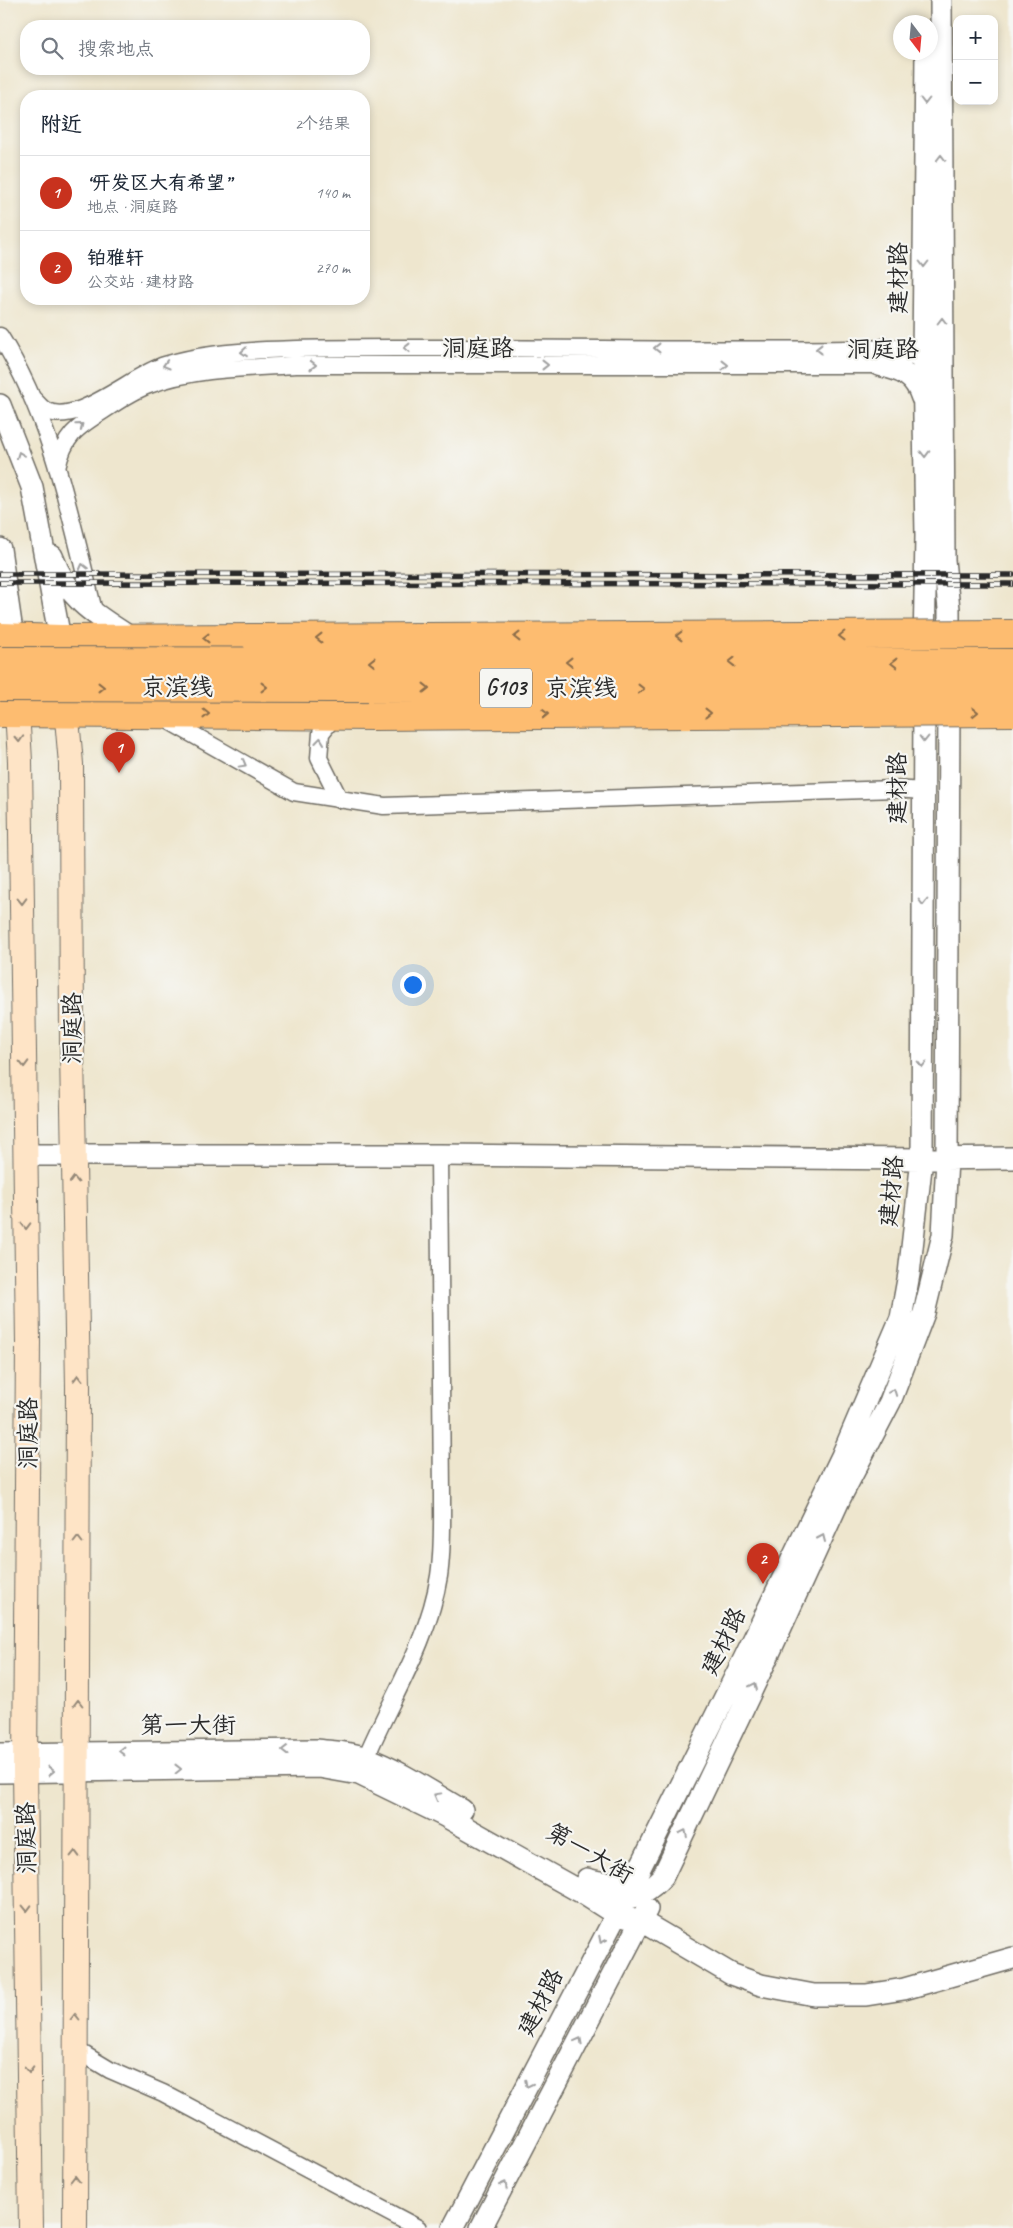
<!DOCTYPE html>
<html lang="zh">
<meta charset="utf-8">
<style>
body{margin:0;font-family:Caveat,"LXGW WenKai TC",sans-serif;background:#f2f2f3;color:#1f2937}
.controls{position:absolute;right:15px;top:15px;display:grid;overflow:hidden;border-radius:10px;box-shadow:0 2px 8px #0003}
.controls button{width:45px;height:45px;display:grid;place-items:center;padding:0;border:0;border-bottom:1px solid #e0e1e3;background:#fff;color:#1f2937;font:25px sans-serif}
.compass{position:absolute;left:893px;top:15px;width:45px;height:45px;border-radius:50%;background:#fff;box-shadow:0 2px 8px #0003;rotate:164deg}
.you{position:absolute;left:412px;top:984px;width:18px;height:18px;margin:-12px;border:4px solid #fff;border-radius:50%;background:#1a73e8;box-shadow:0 0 0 8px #1a73e833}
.badge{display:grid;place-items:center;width:32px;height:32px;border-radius:50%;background:#c8321e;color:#fff;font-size:16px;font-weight:700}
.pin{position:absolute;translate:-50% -41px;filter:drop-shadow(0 1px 2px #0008)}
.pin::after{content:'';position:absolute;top:26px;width:18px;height:15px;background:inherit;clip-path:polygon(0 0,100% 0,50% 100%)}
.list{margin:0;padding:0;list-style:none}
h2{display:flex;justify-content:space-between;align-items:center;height:65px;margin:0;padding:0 20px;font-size:21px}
h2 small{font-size:16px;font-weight:400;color:#747a83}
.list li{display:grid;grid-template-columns:32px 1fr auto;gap:15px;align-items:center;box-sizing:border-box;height:75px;padding:0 20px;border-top:1px solid #e0e1e3}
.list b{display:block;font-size:19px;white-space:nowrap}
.list p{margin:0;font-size:16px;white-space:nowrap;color:#747a83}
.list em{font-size:16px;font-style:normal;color:#747a83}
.icon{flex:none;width:28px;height:28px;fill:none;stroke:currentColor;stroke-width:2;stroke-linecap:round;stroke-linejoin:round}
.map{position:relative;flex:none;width:1013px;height:2228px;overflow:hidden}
.search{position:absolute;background:#fff;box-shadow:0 2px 8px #0003;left:20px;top:20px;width:350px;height:55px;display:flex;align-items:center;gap:12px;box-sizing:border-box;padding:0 18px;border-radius:20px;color:#747a83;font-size:19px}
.panel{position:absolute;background:#fff;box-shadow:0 2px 8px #0003;left:20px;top:90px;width:350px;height:215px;border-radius:20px}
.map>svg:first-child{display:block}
</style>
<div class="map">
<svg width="1013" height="2228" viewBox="0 0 1013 2228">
<rect width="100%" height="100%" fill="#f6f6f2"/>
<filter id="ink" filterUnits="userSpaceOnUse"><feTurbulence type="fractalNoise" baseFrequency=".02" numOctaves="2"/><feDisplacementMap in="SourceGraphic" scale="10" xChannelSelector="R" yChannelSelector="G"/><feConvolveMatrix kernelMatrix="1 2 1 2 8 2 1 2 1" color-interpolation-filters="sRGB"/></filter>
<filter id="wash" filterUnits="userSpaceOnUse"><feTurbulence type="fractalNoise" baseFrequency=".0096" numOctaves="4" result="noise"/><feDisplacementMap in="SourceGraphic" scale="20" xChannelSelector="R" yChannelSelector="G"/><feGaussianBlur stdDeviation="1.12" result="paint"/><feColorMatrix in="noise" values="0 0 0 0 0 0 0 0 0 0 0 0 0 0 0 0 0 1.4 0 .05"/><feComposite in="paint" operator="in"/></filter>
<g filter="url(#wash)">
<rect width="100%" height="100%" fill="#eee6ce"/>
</g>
<g filter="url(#ink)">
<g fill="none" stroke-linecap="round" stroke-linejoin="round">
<g stroke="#6f6c64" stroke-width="19">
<path id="minor" d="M0 336C53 420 71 520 95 615
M32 398C36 401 40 407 45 410 76 428 133 374 165 365 198 355 232 352 266 350 329 347 393 348 456 348 603 348 749 352 896 348
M57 468C64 436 76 428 103 411 117 402 132 391 149 385 194 368 249 368 296 365H890
M162 717 294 792 384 806 895 789 923 791
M334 717 321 733 319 758 340 800
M362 1767C387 1704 428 1645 439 1576 443 1549 442 1522 442 1495L439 1155
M75 2049 110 2070 163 2093 418 2228"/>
</g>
<g stroke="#6f6c64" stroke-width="24">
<path id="tertiary" d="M941 0 944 560 949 609V649
M885 349 915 355 932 366
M879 365C901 370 915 375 922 398
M0 405 32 487 60 639
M0 549 13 638
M52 556C68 600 95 615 133 639
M924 650 926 536 923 359 926 52
M25 1155H439L922 1159 1013 1158
M0 1754 316 1750C332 1752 350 1752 366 1758 399 1770 431 1792 462 1810
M0 1772 319 1767 359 1774 445 1816 579 1891 615 1914 641 1921 731 1974 761 1985 814 1995H866L904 1989 1013 1958
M587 1879C608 1885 623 1884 639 1867
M579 1891C613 1904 637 1904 663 1876L766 1660 840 1498 890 1402 924 1313 943 1235 947 1159 949 697
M453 2228 624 1900 744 1659 842 1456 901 1318 909 1274 922 1159 924 698
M481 2228 647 1909"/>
</g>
<g stroke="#6f6c64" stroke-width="26">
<path id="secondary" d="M16 694 20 761 28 1343 25 1771 31 2228
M65 696 71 764 72 1052 78 1387 75 2228"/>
</g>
<g stroke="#6f6c64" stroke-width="30">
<path id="trunk" d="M0 637 60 639 255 638
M0 713 374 716"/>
</g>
<use href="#minor" stroke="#fff" stroke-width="16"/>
<use href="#tertiary" stroke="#fff" stroke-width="21"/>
<use href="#secondary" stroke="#fee4c6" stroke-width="24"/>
<use href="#trunk" stroke="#fdbc70" stroke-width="28"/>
<g stroke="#2b2b2b" stroke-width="5.5">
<path id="rail" d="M0 574 1013 575
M0 583 1013 584"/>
</g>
<use href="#rail" stroke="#f6f6f2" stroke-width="4" stroke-dasharray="11" stroke-linecap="butt"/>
<g stroke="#6f6c64" stroke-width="30" stroke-linecap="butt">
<path id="trunk-bridge" d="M255 638 1013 634
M0 661 1013 663
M0 687 1013 690
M374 716 1013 712"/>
</g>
<use href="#trunk-bridge" stroke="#fdbc70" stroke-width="28"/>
</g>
<defs><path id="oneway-chevron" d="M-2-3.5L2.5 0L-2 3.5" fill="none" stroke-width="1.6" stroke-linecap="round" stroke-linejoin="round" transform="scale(1.25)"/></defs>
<g stroke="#a0a0a0">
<use href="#oneway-chevron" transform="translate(925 101) rotate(90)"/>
<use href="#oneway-chevron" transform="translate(941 158) rotate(-90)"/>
<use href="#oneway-chevron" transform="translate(924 264) rotate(90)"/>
<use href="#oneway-chevron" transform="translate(942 321) rotate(-90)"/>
<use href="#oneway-chevron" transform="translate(407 348) rotate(-180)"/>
<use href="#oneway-chevron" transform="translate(657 348) rotate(-180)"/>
<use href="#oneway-chevron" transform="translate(819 349) rotate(-180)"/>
<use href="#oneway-chevron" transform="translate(244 352) rotate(175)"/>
<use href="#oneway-chevron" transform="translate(166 365) rotate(164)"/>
<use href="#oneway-chevron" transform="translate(313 365)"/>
<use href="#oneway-chevron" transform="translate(545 365)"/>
<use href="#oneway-chevron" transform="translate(725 365)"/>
<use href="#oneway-chevron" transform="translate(80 426) rotate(-39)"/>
<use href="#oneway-chevron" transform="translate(925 454) rotate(89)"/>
<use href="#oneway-chevron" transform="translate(20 455) rotate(-111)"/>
<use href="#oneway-chevron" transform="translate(83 567) rotate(-104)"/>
<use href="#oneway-chevron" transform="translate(924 739) rotate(91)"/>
<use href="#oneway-chevron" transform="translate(320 741) rotate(-84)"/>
<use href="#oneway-chevron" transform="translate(243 764) rotate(29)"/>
<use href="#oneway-chevron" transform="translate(923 902) rotate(90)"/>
<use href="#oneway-chevron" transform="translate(922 1064) rotate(90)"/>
<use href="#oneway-chevron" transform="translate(893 1392) rotate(-69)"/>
<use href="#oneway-chevron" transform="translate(822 1538) rotate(-66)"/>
<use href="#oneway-chevron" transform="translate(754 1686) rotate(-65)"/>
<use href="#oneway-chevron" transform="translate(285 1750) rotate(180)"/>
<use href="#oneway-chevron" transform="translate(122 1751) rotate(180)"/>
<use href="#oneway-chevron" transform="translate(178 1769) rotate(-1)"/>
<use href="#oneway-chevron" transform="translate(51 1771) rotate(-1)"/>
<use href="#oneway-chevron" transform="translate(437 1796) rotate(-151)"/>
<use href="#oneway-chevron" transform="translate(684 1833) rotate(-64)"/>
<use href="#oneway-chevron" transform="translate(602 1940) rotate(117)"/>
<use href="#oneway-chevron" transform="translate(579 2041) rotate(-62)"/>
<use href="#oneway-chevron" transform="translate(528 2084) rotate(117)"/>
<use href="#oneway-chevron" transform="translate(504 2185) rotate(-62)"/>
</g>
<g stroke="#8a6c4a">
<use href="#oneway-chevron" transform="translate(679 636) rotate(180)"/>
<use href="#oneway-chevron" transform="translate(842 636) rotate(179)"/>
<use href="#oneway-chevron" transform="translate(517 637) rotate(180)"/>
<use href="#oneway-chevron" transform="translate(206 638) rotate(180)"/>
<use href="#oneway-chevron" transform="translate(319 638) rotate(180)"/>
<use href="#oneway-chevron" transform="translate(372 662) rotate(-180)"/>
<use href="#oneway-chevron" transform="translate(569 662) rotate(-180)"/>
<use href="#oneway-chevron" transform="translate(732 662) rotate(-180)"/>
<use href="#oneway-chevron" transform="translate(894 663) rotate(-180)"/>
<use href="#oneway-chevron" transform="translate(101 687)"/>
<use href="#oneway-chevron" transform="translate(264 687)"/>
<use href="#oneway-chevron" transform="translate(426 688)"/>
<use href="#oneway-chevron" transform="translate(641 689)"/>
<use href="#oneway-chevron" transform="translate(975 712) rotate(-1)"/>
<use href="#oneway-chevron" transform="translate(708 713)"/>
<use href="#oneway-chevron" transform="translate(206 714) rotate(1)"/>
<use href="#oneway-chevron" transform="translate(545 714) rotate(-1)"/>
</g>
<g stroke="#948878">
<use href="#oneway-chevron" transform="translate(19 739) rotate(87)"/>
<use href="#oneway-chevron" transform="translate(22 901) rotate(89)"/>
<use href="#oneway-chevron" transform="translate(24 1064) rotate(89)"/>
<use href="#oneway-chevron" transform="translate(74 1180) rotate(-91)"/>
<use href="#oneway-chevron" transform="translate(26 1226) rotate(89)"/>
<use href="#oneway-chevron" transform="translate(78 1378) rotate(-91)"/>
<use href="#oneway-chevron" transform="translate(78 1540) rotate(-90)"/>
<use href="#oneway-chevron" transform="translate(78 1703) rotate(-90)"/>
<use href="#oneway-chevron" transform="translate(75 1854) rotate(-89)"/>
<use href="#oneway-chevron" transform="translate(27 1908) rotate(89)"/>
<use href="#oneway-chevron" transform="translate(75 2017) rotate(-90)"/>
<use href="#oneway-chevron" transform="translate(29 2070) rotate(89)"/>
<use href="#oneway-chevron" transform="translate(75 2179) rotate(-90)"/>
</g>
</g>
<g text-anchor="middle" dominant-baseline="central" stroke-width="4.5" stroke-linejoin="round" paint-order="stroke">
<rect fill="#f6f6f2" stroke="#686867" stroke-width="1" x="480" y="668.5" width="52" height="39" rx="4"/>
<g font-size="22" font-weight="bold" fill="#2b2b2b">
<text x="506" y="688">G103</text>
</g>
<g font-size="24" fill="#2b2b2b" stroke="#f6f6f2">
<text transform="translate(898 278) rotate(-90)">建材路</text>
<text x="478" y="348">洞庭路</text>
<text x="883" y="349">洞庭路</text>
<text x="177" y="687">京滨线</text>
<text x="581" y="688">京滨线</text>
<text transform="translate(897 788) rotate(-90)">建材路</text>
<text transform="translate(72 1028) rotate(-90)">洞庭路</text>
<text transform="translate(891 1191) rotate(-85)">建材路</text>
<text transform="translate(28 1433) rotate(-90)">洞庭路</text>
<text transform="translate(723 1641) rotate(-64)">建材路</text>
<text x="188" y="1725">第一大街</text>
<text transform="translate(26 1838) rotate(-91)">洞庭路</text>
<text transform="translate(590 1853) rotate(30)">第一大街</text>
<text transform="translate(540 2002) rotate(-63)">建材路</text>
</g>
</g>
</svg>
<div class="controls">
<button>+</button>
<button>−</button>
</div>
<svg class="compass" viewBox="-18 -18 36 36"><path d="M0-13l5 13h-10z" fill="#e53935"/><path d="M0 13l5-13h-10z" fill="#747a83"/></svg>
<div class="you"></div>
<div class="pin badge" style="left:119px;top:773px">1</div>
<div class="pin badge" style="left:763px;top:1584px">2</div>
<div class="search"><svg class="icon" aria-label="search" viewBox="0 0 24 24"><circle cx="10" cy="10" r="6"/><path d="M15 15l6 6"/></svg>搜索地点</div>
<section class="panel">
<h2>附近<small>2个结果</small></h2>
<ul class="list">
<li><span class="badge">1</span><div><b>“开发区大有希望”</b><p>地点 · 洞庭路</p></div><em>140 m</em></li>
<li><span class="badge">2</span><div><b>铂雅轩</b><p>公交站 · 建材路</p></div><em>270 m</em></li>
</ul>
</section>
</div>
